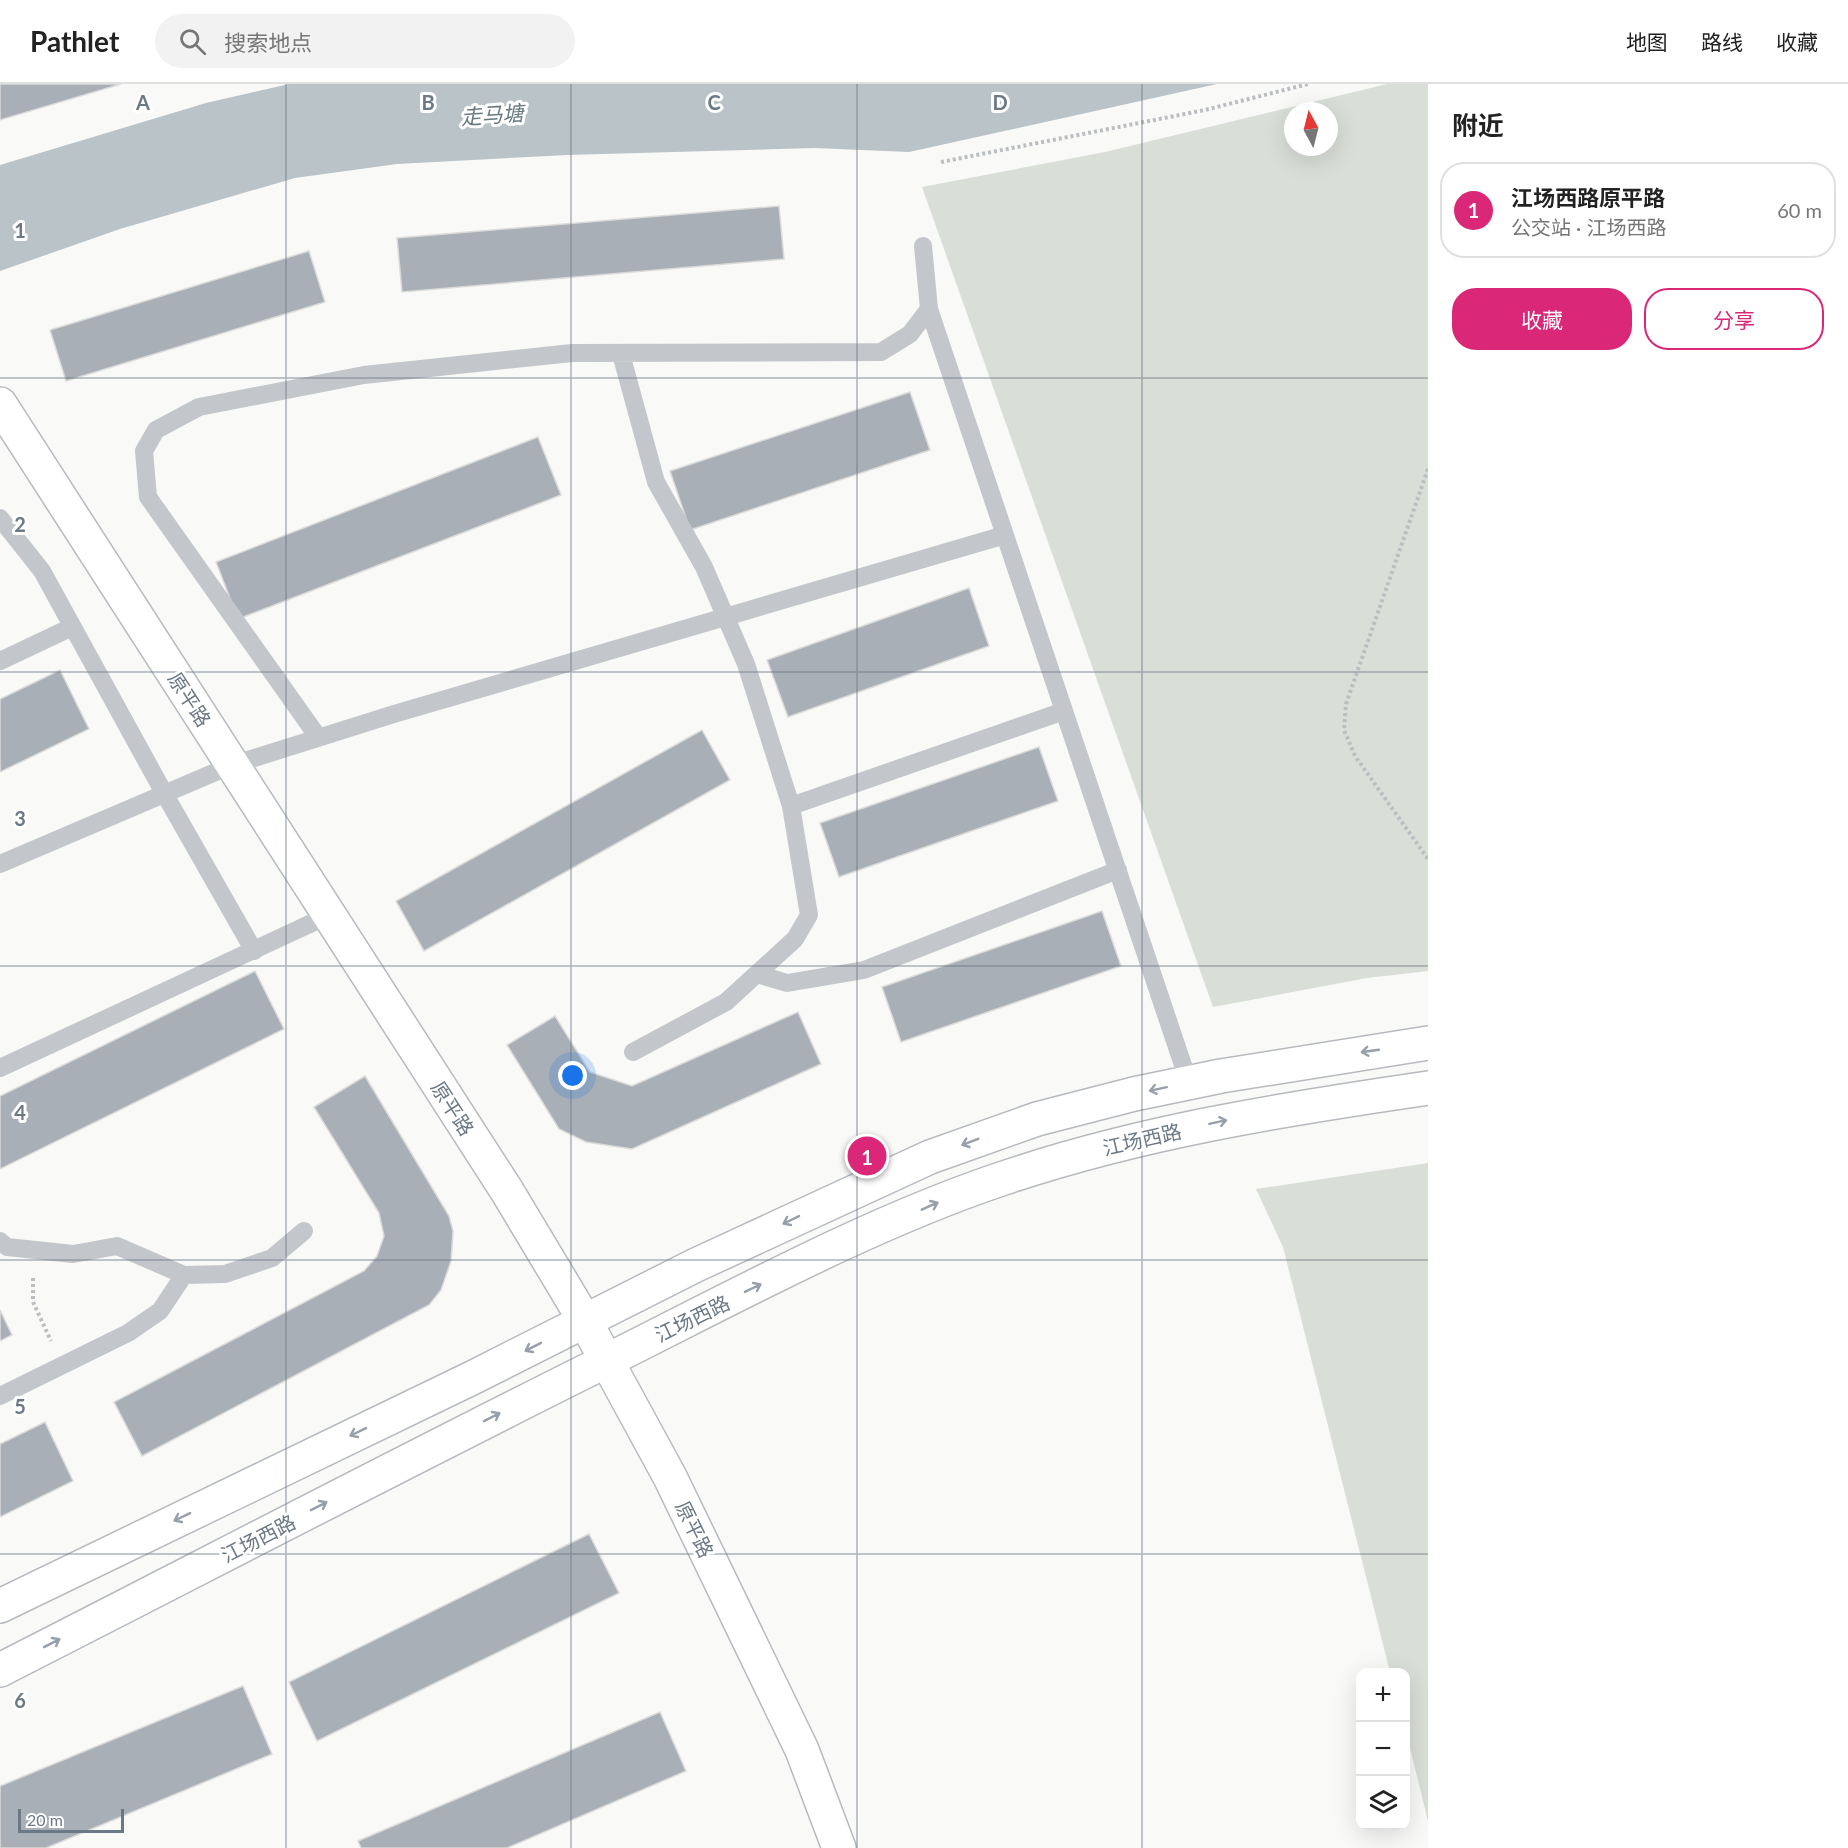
<!DOCTYPE html>
<html lang="zh">
<meta charset="utf-8">
<style>
body{margin:0;font-family:Lato,"Noto Sans SC",sans-serif;background:#f2f2f2;color:#222}
.controls{position:absolute;right:18px;bottom:18px;display:grid;overflow:hidden;border-radius:12px;box-shadow:0 6px 24px #0002}
.controls button{width:54px;height:54px;display:grid;place-items:center;padding:0;border:0;border-bottom:2px solid #e0e0e0;background:#fff;color:#222;font:30px sans-serif}
.compass{position:absolute;left:1284px;top:18px;width:54px;height:54px;border-radius:50%;background:#fff;box-shadow:0 6px 24px #0002;rotate:353deg}
.scale{position:absolute;left:18px;bottom:15px;width:106px;box-sizing:border-box;padding-left:6px;border:3px solid #6b7886;border-top:0;font-size:16px;line-height:21px;white-space:nowrap;color:#6b7886;-webkit-text-stroke:4px #fff;paint-order:stroke}
.you{position:absolute;left:573px;top:992px;width:21px;height:21px;margin:-15px;border:4px solid #fff;border-radius:50%;background:#1a73e8;box-shadow:0 0 0 9px #1a73e833}
.badge{display:grid;place-items:center;width:39px;height:39px;border-radius:50%;background:#db2777;color:#fff;font-size:20px;font-weight:700}
.pin{position:absolute;translate:-50% -50%;border:3px solid #fff;box-shadow:0 2px 6px #0006}
.list{margin:0;padding:0;list-style:none}
h2{display:flex;justify-content:space-between;align-items:center;height:78px;margin:0;padding:0 24px;font-size:26px}
h2 small{font-size:20px;font-weight:400;color:#767676}
.list li{display:grid;grid-template-columns:39px 1fr auto;gap:18px;align-items:center;box-sizing:border-box;height:96px;margin:0 12px 12px;padding:0 12px;border:2px solid #e0e0e0;border-radius:24px}
.list b{display:block;font-size:22px;white-space:nowrap}
.list p{margin:0;font-size:20px;white-space:nowrap;color:#767676}
.list em{font-size:20px;font-style:normal;color:#767676}
.actions{display:flex;gap:12px;padding:18px 24px}
.actions a{flex:1;padding:14px 0;border:2px solid #db2777;border-radius:24px;text-align:center;font-size:21px;color:#db2777}
.actions .main{background:#db2777;color:#fff}
.icon{flex:none;width:33px;height:33px;fill:none;stroke:currentColor;stroke-width:2;stroke-linecap:round;stroke-linejoin:round}
.map{position:relative;flex:none;width:1428px;height:1764px;overflow:hidden}
header{display:flex;align-items:center;gap:36px;box-sizing:border-box;height:84px;padding:0 30px;background:#fff;border-bottom:2px solid #e0e0e0}
header strong{font-size:28px}
nav{display:flex;gap:33px;margin-inline-start:auto;font-size:21px}
.search{width:420px;height:54px;background:#f2f2f2;display:flex;align-items:center;gap:15px;box-sizing:border-box;padding:0 21px;border-radius:33px;color:#767676;font-size:22px}
main{display:flex}
aside{flex:1;background:#fff}
.map>svg:first-child{display:block}
</style>
<header>
<strong>Pathlet</strong>
<div class="search"><svg class="icon" aria-label="search" viewBox="0 0 24 24"><circle cx="10" cy="10" r="6"/><path d="M15 15l6 6"/></svg>搜索地点</div>
<nav><a>地图</a><a>路线</a><a>收藏</a></nav>
</header>
<main>
<div class="map">
<svg width="1428" height="1764" viewBox="0 0 1428 1764">
<rect width="100%" height="100%" fill="#f9f9f8"/>
<path fill="#d9ded7" fill-rule="evenodd" d="M1387 0H1428V887L1367 894 1213 923 922 103 1105 68ZM1293 27H1329V63H1293Z
M1428 1079V1737L1406 1648V1588H1390L1283 1163 1256 1105Z"/>
<path fill="#bac3c8" d="M289 0H1217L909 68 814 64 567 71 397 80 295 94 120 145 0 187V81L206 19Z"/>
<path fill="#a9afb6" stroke="#dbdbda" stroke-width="1.5" d="M0 0H121L0 36Z
M779 122 784 175 402 208 397 154Z
M309 167 325 218 66 297 50 246Z
M910 308 930 366 690 446 670 387Z
M538 353 561 411 238 535 216 478Z
M969 504 989 562 788 633 767 576Z
M60 586 89 645 0 688V615Z
M702 646 730 696 424 867 396 817Z
M1039 663 1058 717 839 793 820 739Z
M1102 827 1121 882 901 958 882 903Z
M255 887 284 945 0 1085V1012Z
M798 928 821 980 632 1065 586 1058 559 1045 507 961 555 932 590 988 632 1002Z
M365 992 449 1132 453 1147 451 1177 441 1206 429 1221 142 1372 114 1318 364 1187 377 1172 384 1152 379 1129 314 1023Z
M0 1226 12 1251 0 1257Z
M45 1338 73 1397 0 1433V1360Z
M589 1450 619 1509 317 1657 289 1598Z
M243 1602 272 1670 46 1764H0V1702Z
M660 1628 686 1687 507 1764H361L358 1757Z"/>
<g fill="none" stroke-linecap="round" stroke-linejoin="round">
<g stroke="#b6babf" stroke-width="36">
<path id="secondary" d="M0 320 507 1107 585 1237 670 1393 802 1666 839 1764
M0 1522 472 1294 696 1181 930 1073 1037 1035 1134 1010 1221 992 1428 959
M0 1586C204 1482 407 1376 612 1274 736 1212 870 1139 1001 1095 1139 1048 1284 1025 1428 1004"/>
</g>
<path stroke="#bbbec0" stroke-width="4" stroke-dasharray="3 3" stroke-linecap="butt" d="M941 78 1205 26 1308 0
M1428 385 1346 620 1344 646 1355 672 1428 775
M33 1194V1218L51 1257"/>
<path stroke="#c3c6ca" stroke-width="18" d="M929 225 1189 999
M621 270 656 398 704 483 746 580 791 722 809 831 795 855 726 918 633 968
M0 434 42 487 164 709 254 867
M0 577 72 543
M318 653 148 413 144 367 156 346 199 323 364 291 572 269 881 268 910 250 929 225 923 162
M791 722 1064 627
M0 780 232 681 394 630 1005 451
M757 890 787 899 864 886 1118 786
M0 984 329 831
M0 1157 7 1163 73 1170 117 1162 184 1191 225 1190 272 1174 304 1147
M0 1312 128 1249 160 1227 184 1191"/>
<use href="#secondary" stroke="#fff" stroke-width="33"/>
</g>
<defs><path id="oneway-shaft" d="M-6 0H5M1.5-3L5.5 0L1.5 3" fill="none" stroke-width="1.6" stroke-linecap="round" stroke-linejoin="round" transform="scale(1.5)"/></defs>
<g stroke="#97a0aa">
<use href="#oneway-shaft" transform="translate(1370 967) rotate(172)"/>
<use href="#oneway-shaft" transform="translate(1158 1005) rotate(168)"/>
<use href="#oneway-shaft" transform="translate(1218 1038) rotate(-12)"/>
<use href="#oneway-shaft" transform="translate(970 1058) rotate(159)"/>
<use href="#oneway-shaft" transform="translate(930 1122) rotate(-24)"/>
<use href="#oneway-shaft" transform="translate(791 1136) rotate(154)"/>
<use href="#oneway-shaft" transform="translate(753 1204) rotate(-26)"/>
<use href="#oneway-shaft" transform="translate(533 1263) rotate(153)"/>
<use href="#oneway-shaft" transform="translate(492 1333) rotate(-27)"/>
<use href="#oneway-shaft" transform="translate(358 1348) rotate(154)"/>
<use href="#oneway-shaft" transform="translate(319 1422) rotate(-27)"/>
<use href="#oneway-shaft" transform="translate(182 1433) rotate(154)"/>
<use href="#oneway-shaft" transform="translate(52 1559) rotate(-27)"/>
</g>
<path fill="none" stroke="#6b7886" stroke-width="1.5" stroke-opacity="0.55" d="M286 0V1764M571 0V1764M857 0V1764M1142 0V1764M0 294H1428M0 588H1428M0 882H1428M0 1176H1428M0 1470H1428"/>
<g text-anchor="middle" dominant-baseline="central" stroke-width="6" stroke-linejoin="round" paint-order="stroke">
<g font-size="20" fill="#6b7886" stroke="#fff">
<text transform="translate(190 615) rotate(57)">原平路</text>
<text transform="translate(453 1024) rotate(57)">原平路</text>
<text transform="translate(1142 1055) rotate(-13)">江场西路</text>
<text transform="translate(692 1234) rotate(-26)">江场西路</text>
<text transform="translate(695 1445) rotate(64)">原平路</text>
<text transform="translate(258 1454) rotate(-27)">江场西路</text>
</g>
<g font-size="21" font-style="italic" fill="#677880" stroke="#fff">
<text transform="translate(492 30) rotate(-4)">走马塘</text>
</g>
</g>
<g font-size="20" text-anchor="middle" font-weight="bold" fill="#6b7886" stroke="#fff" stroke-width="6" stroke-linejoin="round" paint-order="stroke">
<text x="143" y="26">A</text>
<text x="428" y="26">B</text>
<text x="714" y="26">C</text>
<text x="1000" y="26">D</text>
<text x="20" y="154">1</text>
<text x="20" y="448">2</text>
<text x="20" y="742">3</text>
<text x="20" y="1036">4</text>
<text x="20" y="1330">5</text>
<text x="20" y="1624">6</text>
</g>
</svg>
<div class="controls">
<button>+</button>
<button>−</button>
<button><svg class="icon" aria-label="layers" viewBox="0 0 24 24"><path d="M12 4l9 5-9 5-9-5zM3 14l9 5 9-5"/></svg></button>
</div>
<svg class="compass" viewBox="-18 -18 36 36"><path d="M0-13l5 13h-10z" fill="#e53935"/><path d="M0 13l5-13h-10z" fill="#767676"/></svg>
<div class="scale">20 m</div>
<div class="you"></div>
<div class="pin badge" style="left:867px;top:1072px">1</div>
</div>
<aside>
<h2>附近<small></small></h2>
<ul class="list">
<li><span class="badge">1</span><div><b>江场西路原平路</b><p>公交站 · 江场西路</p></div><em>60 m</em></li>
</ul>
<div class="actions"><a class="main">收藏</a><a>分享</a></div>
</aside>
</main>
